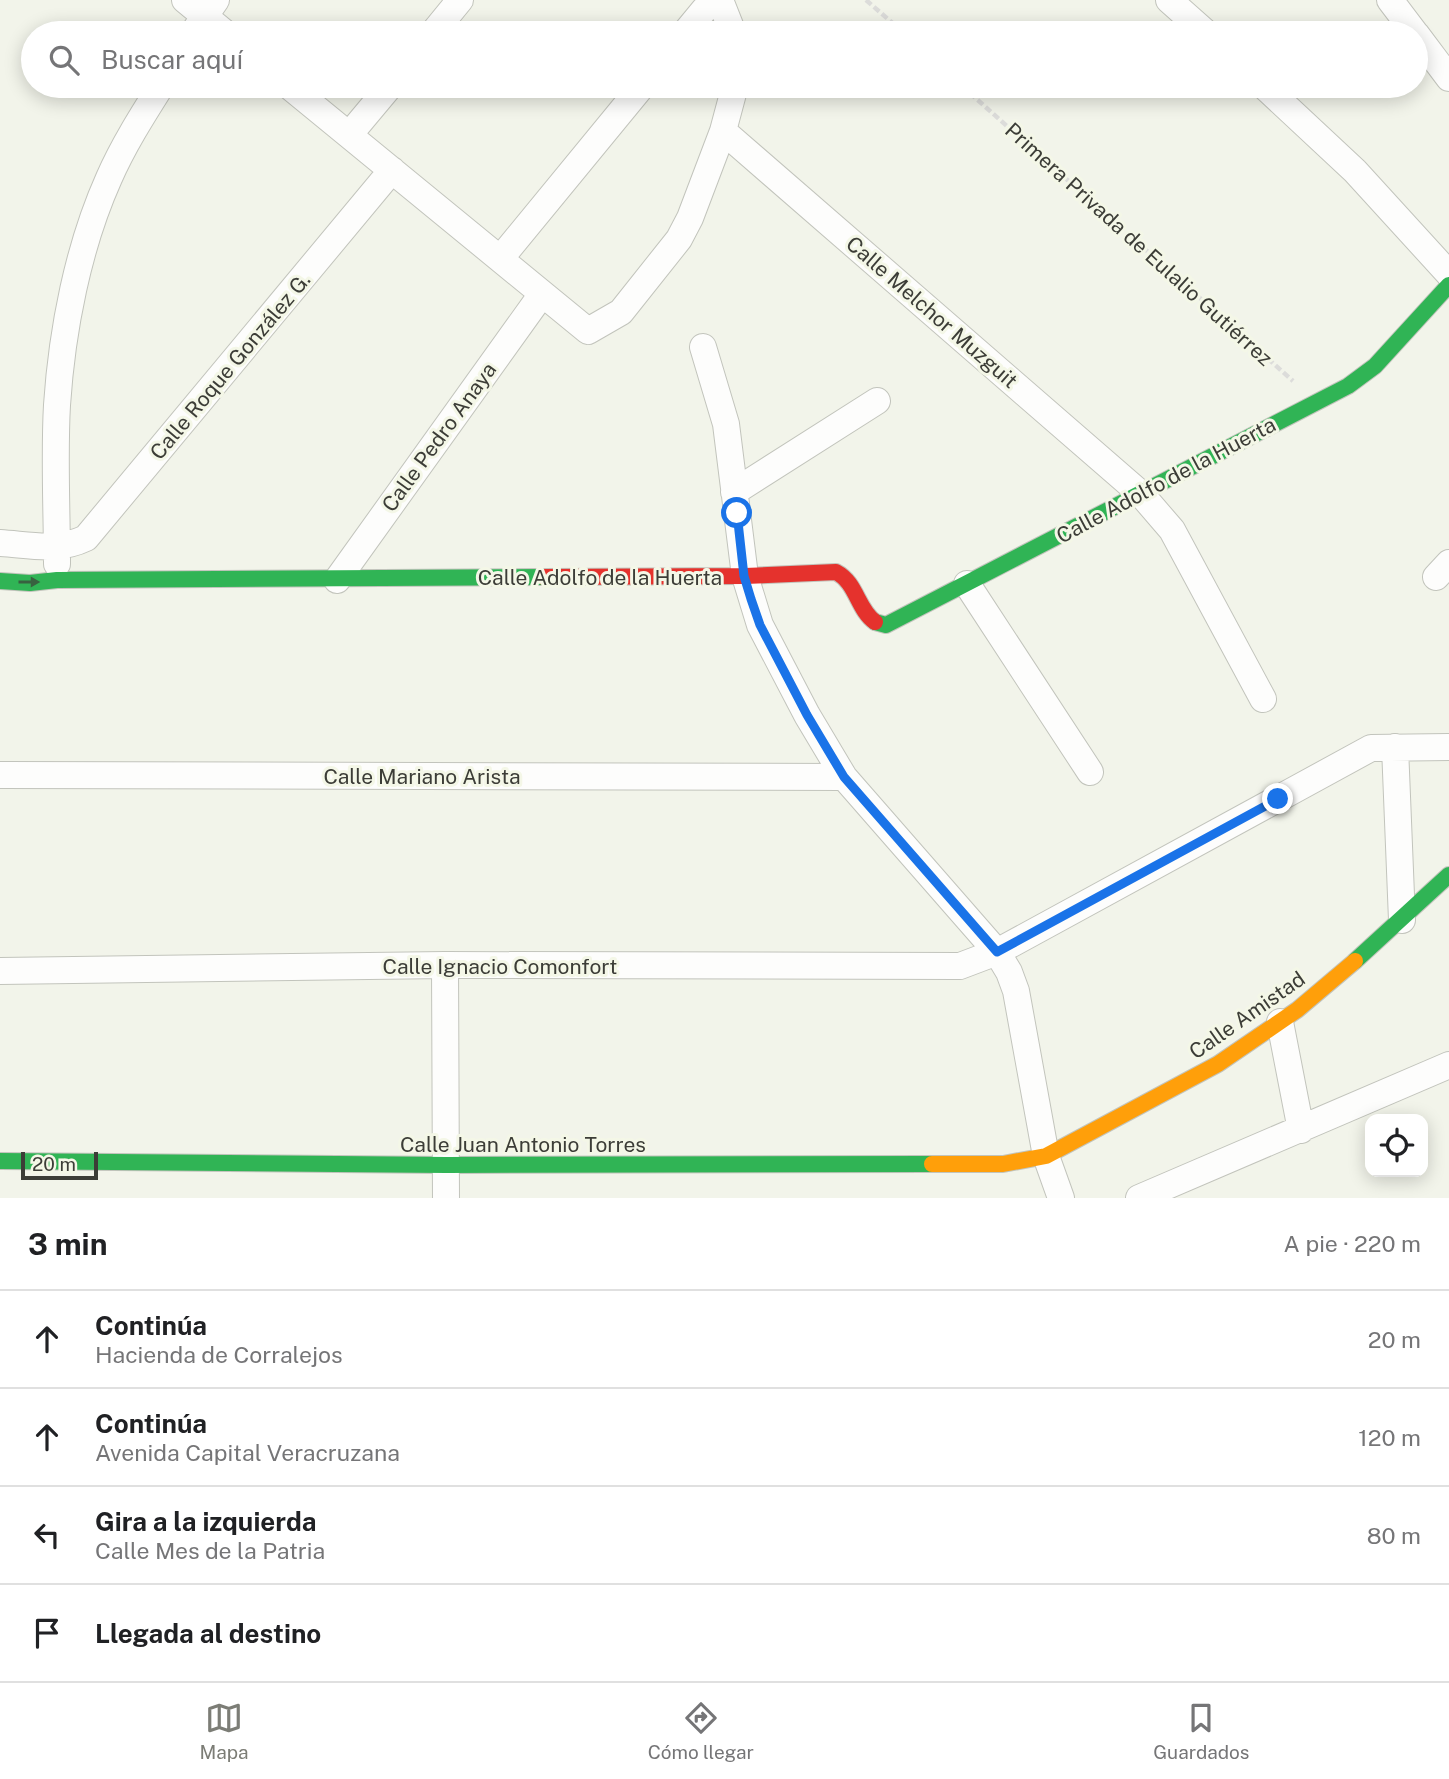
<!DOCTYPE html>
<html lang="es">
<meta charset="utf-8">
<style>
body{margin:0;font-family:"Public Sans",sans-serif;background:#f2f2f2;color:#202124}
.controls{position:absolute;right:21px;bottom:21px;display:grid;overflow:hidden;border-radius:14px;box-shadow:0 4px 18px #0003}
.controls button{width:63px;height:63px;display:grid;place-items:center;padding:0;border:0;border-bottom:2px solid #e0e0e0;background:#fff;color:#202124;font:35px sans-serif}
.scale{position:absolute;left:21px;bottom:18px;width:77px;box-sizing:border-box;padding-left:7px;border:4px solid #3c3d37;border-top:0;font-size:19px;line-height:24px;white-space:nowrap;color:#3c3d37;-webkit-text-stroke:5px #f4f7e7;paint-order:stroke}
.stop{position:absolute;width:21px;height:21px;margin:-16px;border:5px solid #1a73e8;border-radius:50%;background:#fff}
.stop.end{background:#1a73e8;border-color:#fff;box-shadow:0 2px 7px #0008}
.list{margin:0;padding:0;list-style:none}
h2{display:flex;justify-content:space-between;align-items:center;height:91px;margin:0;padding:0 28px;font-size:30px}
h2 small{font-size:23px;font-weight:400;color:#757577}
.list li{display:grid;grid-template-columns:46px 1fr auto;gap:21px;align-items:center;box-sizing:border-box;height:98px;padding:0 28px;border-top:2px solid #e0e0e0}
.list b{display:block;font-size:26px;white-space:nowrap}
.list p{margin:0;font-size:23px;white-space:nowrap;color:#757577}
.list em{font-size:23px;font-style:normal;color:#757577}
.icon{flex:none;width:38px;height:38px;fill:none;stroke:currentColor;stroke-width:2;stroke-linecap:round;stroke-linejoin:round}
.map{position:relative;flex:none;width:1449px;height:1198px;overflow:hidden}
.search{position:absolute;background:#fff;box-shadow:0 4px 18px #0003;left:21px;right:21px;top:21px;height:77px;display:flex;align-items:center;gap:18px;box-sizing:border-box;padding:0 24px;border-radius:38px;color:#757577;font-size:26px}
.sheet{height:483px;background:#fff}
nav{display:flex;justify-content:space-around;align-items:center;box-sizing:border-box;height:98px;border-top:2px solid #e0e0e0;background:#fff;font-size:19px;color:#757577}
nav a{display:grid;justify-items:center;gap:4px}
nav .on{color:#7c7d76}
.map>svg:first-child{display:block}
</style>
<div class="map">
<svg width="1449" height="1198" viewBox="0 0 1449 1198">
<rect width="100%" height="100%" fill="#f2f4ea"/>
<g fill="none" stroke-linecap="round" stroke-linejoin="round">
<g stroke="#c2c4bc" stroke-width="28">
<path id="street" d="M185 0 225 33
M720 0 733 33
M1169 0 1206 33
M1390 0 1415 33
M193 33 216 0
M433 33 460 0
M685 33 704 10 716 0
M1416 34 1449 78
M289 86 588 331 621 312 679 239 690 218 723 131 735 86
M1264 86 1355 171 1449 274
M723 131 1141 494 1172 530 1263 699
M349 135 390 86
M500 259 642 86
M703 347 726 424 745 576 760 625 807 715 844 777 997 952 1009 972 1016 991 1046 1156 1061 1198
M734 492 877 401
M0 543C31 545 57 552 86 538L392 170
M57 564C57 511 54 457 57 405 62 330 78 247 109 178 123 146 142 116 161 86
M1436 577 1449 563
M337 580 542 294
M967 584 1090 772
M1395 747 1402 920
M0 775 844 777
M445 965 446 1198
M0 971 445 965 960 966 997 952 1371 748 1449 747
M1280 1022 1301 1130
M1139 1198 1449 1065"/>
</g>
<g stroke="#c2c4bc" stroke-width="18">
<path id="fast" d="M0 581 30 583 57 580 544 577
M875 622 886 625 1348 386 1375 366 1449 285
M1355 961 1449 875
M0 1161 446 1165 932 1164"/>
</g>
<g stroke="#c2c4bc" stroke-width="18">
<path id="slow" d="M932 1164H1003L1046 1156 1218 1064 1297 1010 1355 961"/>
</g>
<g stroke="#c2c4bc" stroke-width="18">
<path id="jam" d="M544 577 745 576 836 572C857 583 857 609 875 622"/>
</g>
<path stroke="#dcdcda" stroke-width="4.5" stroke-dasharray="7 3.5" stroke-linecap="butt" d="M866 0 904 33
M962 86 1293 381"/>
<use href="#street" stroke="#fdfdfc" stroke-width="26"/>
<use href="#fast" stroke="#30b455" stroke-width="16"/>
<use href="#slow" stroke="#ff9f0a" stroke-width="16"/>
<use href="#jam" stroke="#e5322d" stroke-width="16"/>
</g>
<defs><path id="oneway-solid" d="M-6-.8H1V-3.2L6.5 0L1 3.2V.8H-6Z" transform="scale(1.75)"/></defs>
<use fill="#386140" href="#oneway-solid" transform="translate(29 582)"/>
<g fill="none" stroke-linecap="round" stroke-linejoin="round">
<path stroke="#1a73e8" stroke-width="9" d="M737 513 744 576 751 599 760 625 807 715 844 777 997 952 1278 799"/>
</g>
<g text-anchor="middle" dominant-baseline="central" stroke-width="6" stroke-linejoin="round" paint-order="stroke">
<g font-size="21" fill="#3c3d37" stroke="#f4f7e7">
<text transform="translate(1139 244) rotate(42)">Primera Privada de Eulalio Gutiérrez</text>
<text transform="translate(932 312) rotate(41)">Calle Melchor Muzguit</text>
<text transform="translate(230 366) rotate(-50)">Calle Roque González G.</text>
<text transform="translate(439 437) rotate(-54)">Calle Pedro Anaya</text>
<text transform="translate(1166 480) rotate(-28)">Calle Adolfo de la Huerta</text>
<text x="600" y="577">Calle Adolfo de la Huerta</text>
<text x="422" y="776">Calle Mariano Arista</text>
<text x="500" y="966">Calle Ignacio Comonfort</text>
<text transform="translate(1247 1015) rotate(-35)">Calle Amistad</text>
<text x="523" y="1144">Calle Juan Antonio Torres</text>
</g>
</g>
</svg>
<div class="controls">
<button><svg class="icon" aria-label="locate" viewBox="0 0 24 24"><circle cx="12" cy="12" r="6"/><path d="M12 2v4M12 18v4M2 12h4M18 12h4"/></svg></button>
</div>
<div class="scale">20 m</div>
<div class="stop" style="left:737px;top:513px"></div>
<div class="stop end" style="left:1278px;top:799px"></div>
<div class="search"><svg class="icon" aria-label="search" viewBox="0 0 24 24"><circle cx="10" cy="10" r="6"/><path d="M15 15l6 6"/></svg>Buscar aquí</div>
</div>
<section class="sheet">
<h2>3 min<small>A pie · 220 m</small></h2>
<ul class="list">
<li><svg class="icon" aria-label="ahead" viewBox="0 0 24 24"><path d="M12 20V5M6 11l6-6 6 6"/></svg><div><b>Continúa</b><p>Hacienda de Corralejos</p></div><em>20 m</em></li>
<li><svg class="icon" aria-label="ahead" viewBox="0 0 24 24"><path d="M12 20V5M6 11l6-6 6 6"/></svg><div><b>Continúa</b><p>Avenida Capital Veracruzana</p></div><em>120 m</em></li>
<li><svg class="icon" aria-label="left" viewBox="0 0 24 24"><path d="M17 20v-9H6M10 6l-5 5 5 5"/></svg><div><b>Gira a la izquierda</b><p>Calle Mes de la Patria</p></div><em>80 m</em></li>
<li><svg class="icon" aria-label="arrive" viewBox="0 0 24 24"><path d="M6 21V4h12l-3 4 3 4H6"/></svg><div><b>Llegada al destino</b></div></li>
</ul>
</section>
<nav>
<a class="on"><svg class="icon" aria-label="map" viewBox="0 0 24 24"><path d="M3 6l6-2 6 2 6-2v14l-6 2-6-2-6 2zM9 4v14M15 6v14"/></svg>Mapa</a>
<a><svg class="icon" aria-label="directions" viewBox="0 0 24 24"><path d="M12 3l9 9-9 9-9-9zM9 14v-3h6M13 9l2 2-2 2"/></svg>Cómo llegar</a>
<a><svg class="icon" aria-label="saved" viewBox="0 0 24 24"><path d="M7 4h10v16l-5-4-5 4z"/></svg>Guardados</a>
</nav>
